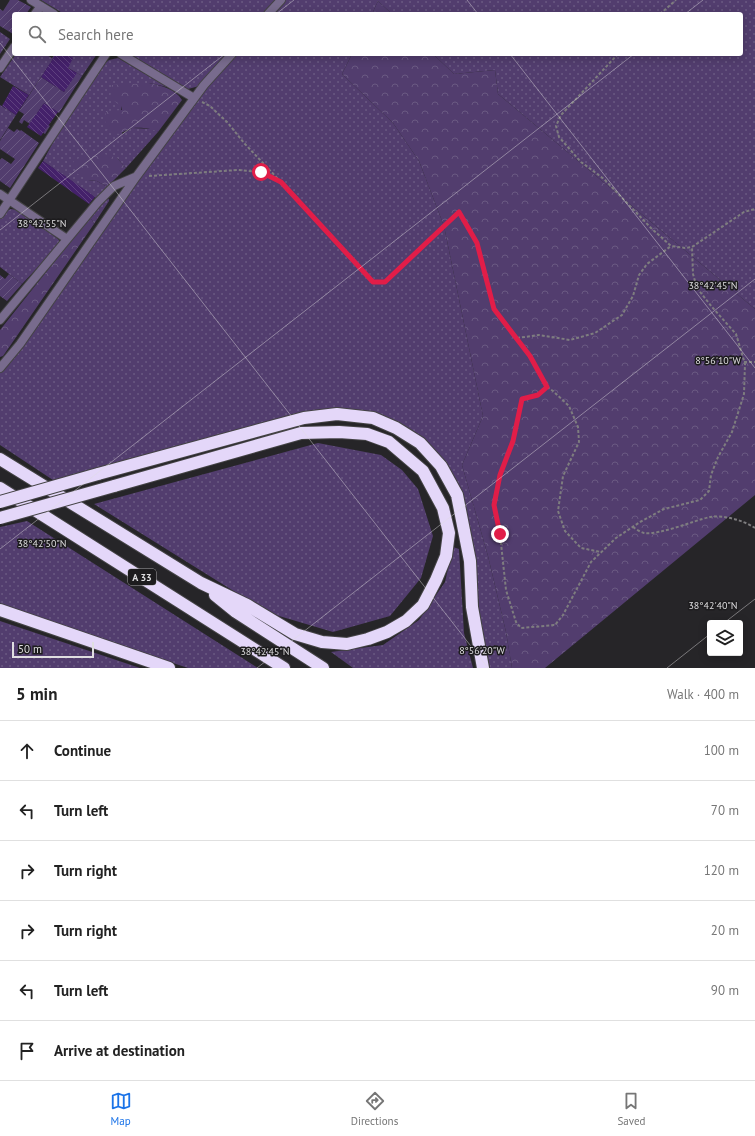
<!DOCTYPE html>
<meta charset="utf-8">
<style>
body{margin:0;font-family:"PT Sans",sans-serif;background:#f6f6f6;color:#222}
.controls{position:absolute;right:12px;bottom:12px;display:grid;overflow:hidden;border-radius:4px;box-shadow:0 2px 10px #0003}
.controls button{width:36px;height:36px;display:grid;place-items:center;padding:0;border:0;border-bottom:1px solid #e0e0e0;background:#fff;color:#222;font:20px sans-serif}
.scale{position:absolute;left:12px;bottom:10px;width:82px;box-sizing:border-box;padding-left:4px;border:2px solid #dfdee0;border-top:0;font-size:11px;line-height:14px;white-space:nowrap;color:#dfdee0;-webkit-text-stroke:3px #1d1c1e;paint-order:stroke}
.stop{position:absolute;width:12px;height:12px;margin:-9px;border:3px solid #e11d48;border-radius:50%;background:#fff}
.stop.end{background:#e11d48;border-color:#fff;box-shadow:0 1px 4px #0008}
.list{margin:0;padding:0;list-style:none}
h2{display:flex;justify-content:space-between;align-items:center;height:52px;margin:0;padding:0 16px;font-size:17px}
h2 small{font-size:13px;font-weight:400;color:#767676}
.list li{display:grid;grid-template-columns:26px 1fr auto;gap:12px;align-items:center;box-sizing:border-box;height:60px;padding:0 16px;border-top:1px solid #e0e0e0}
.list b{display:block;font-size:15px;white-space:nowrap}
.list em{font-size:13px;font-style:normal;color:#767676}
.icon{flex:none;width:22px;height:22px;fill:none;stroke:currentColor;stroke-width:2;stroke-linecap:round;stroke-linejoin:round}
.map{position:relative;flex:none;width:755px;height:668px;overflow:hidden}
.search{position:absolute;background:#fff;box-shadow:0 2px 10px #0003;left:12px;right:12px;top:12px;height:44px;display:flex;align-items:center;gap:10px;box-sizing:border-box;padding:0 14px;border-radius:4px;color:#767676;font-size:15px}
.sheet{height:412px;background:#fff}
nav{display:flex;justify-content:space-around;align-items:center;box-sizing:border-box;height:56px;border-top:1px solid #e0e0e0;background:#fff;font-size:11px;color:#767676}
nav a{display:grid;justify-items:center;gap:2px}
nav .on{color:#1a73e8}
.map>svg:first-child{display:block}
</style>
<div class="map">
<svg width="755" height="668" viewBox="0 0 755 668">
<defs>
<pattern id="grass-dots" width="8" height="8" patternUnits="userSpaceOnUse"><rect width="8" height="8" fill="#523d6e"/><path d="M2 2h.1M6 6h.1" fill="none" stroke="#6a5982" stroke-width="1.8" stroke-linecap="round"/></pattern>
<pattern id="forest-crowns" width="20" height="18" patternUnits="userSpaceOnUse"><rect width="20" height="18" fill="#523d6e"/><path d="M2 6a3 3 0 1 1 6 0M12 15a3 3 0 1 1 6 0" fill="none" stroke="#6a5982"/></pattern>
<pattern id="garden-furrows" width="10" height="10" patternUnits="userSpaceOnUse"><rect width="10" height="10" fill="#523d6e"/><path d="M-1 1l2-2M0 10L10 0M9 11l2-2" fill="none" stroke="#6a5982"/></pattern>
<pattern id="building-back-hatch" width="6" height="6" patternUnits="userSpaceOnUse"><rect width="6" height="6" fill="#44216a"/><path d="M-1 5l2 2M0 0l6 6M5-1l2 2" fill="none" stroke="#5f417f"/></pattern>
</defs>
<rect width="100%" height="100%" fill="#262528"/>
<path fill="url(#grass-dots)" d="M41 0H755V309L498 94 495 70 454 74 433 54H741V14H392L378 1 372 14H64Z
M0 32 10 39 0 54Z
M16 54H45L52 58 55 54H97L82 76 53 59 29 95 0 77Z
M130 54H352L342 74 393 123 419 161 444 226 483 416 462 465 488 556 506 632 512 668H490L480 621 475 553 460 489 396 428 337 414 56 482 0 445V368L203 85 188 89Z
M118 58 167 87 149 83 121 106 122 134 132 128 154 129 158 132 126 168 117 158 88 180 97 181 107 187 96 198 43 161 64 122 100 67 109 60Z
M0 105 16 115 0 140Z
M109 199V201L94 224 92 220 89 218 104 200Z
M11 209C30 210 45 229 59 240V245L22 284 0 267V219L6 211Z
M318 443 381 455 402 470 418 489 433 536 421 578 390 616 333 632 269 613 94 504Z
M27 521 258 668H188L0 606V527Z
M453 547 459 549 464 633 473 668H353L331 652 383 645 419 620 445 582Z
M0 621 140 668H0Z"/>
<path fill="url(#forest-crowns)" d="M378 1 392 14H372Z
M352 54H433L454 74 495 70 498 94 755 309V495L545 668H512L506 632 488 556 462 465 483 416 444 226 419 161 393 123 342 74Z
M149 83C161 86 175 88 182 100L158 132C152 128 140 127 133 128 120 131 121 139 106 129L105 120 106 111 122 110 121 106 110 98 112 85Z
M98 152 117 158 126 168 107 187 97 181 88 180 76 173 73 162 85 153Z
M89 218 92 220 94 224 12 343 3 356 0 357V330Z"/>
<path fill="url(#garden-furrows)" d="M10 0H18L31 7 26 14H14V32L13 34 0 26V9L3 11Z
M77 73 82 76 59 113 44 103 35 116 50 126 45 134 24 120 22 124 19 122 24 114 19 111 41 77 64 92 67 87 56 80Z
M8 128 14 132 17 129 20 131 21 130 39 143 10 188 0 181V160L2 158 11 164 15 159 0 149V141Z
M9 274 22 284 7 301 0 296V275L5 279Z"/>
<path fill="url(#building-back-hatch)" d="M56 54H65L73 58 68 68 77 73 64 92 41 77Z
M13 86 29 95 16 115 2 106Z
M44 103 58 112 41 136 27 127Z
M43 161 68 178 95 197 89 204 38 168Z"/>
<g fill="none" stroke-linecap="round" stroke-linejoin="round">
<g stroke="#444345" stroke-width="10">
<path id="minor" d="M31 0 54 14
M35 14 41 6
M268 14 281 0
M121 54 194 98
M0 68 14 47
M0 194 67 239
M0 214 106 54
M0 320 98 202 114 186 135 177
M0 368 20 344 136 177 204 85 232 54"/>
</g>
<g stroke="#444345" stroke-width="14">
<path id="motorway" d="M0 459 201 583 247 605 295 634 322 642 347 644 368 639 387 632 406 621 423 605 436 580 446 556 449 533 443 508 423 471 389 442 367 434 339 432 301 433 114 486
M98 474 304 418 337 414 373 418 396 428 420 443 441 466 457 495 470 561 472 607 483 668
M0 488 284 668
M215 595 236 612 323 668
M0 610 169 668"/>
</g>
<path stroke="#7e7d7f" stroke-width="2" stroke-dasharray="3 2" stroke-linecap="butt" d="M660 14 676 0
M618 54 561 115 556 126 559 137 581 162 604 179 651 228 671 246 685 248 692 247 744 212 755 209
M202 102 210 106 228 123 244 143 281 182 373 283 385 282 459 211 477 243 494 309 530 356 547 387 538 395 522 399 513 441 499 475 494 505 500 534 506 590 516 622 521 628 555 625 563 615 591 562 616 538 640 522 664 509 700 500 709 491 711 475 718 457 732 432 744 394 745 364 736 334 712 307 697 288 693 274 692 247
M149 176 238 170 261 172 280 181
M517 338 539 335 570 340 595 333 622 315 633 296 639 275 647 264 671 246
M744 362H755
M547 387 553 391 569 406 578 427 579 442 563 476 558 511 565 531 581 548 601 552
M633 527C636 529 640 532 644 533 661 535 692 521 710 517 724 515 743 520 755 528"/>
<use href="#minor" stroke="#786b8d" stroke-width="8"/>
<use href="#motorway" stroke="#e4d7f9" stroke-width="12"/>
<g stroke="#444345" stroke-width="14" stroke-linecap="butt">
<path id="motorway-bridge" d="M0 502 98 474
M0 518 114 486"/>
</g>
<use href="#motorway-bridge" stroke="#e4d7f9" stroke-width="12"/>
</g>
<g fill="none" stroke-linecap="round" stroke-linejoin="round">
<path stroke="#e11d48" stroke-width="5" d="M261 172 281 182 373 282H385L459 212 477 243 494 309 530 356 547 387 538 395 522 399 513 441 500 475 494 505 500 534"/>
</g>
<path fill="none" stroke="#dfdee0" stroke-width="1" stroke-opacity="0.45" d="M467 0 478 14M276 14 294 0M685 14 703 0M0 43 488 668M510 54 755 368M0 230 225 54M0 549 634 54M724 623 755 599M257 668 755 279M667 668 710 634"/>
<g text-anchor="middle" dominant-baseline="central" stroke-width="3" stroke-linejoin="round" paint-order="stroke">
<rect fill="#1d1c1e" stroke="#a5a4a6" stroke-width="1" x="128" y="569" width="28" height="16" rx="3"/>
<g font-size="10" font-weight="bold" fill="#dfdee0">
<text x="142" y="577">A 33</text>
</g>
</g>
<g font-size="10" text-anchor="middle" fill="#dfdee0" stroke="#1d1c1e" stroke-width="3" stroke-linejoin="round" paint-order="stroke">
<text x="42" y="227">38°42'55"N</text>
<text x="713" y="289">38°42'45"N</text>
<text x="718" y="364">8°56'10"W</text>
<text x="42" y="547">38°42'50"N</text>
<text x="713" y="609">38°42'40"N</text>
<text x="482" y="654">8°56'20"W</text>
<text x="265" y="655">38°42'45"N</text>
</g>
</svg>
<div class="controls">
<button><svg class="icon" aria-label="layers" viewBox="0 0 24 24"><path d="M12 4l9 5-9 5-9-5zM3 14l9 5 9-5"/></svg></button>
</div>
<div class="scale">50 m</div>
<div class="stop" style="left:261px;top:172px"></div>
<div class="stop end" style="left:500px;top:534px"></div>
<div class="search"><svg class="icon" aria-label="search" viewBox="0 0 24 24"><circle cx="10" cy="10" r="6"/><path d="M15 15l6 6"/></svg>Search here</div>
</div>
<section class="sheet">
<h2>5 min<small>Walk · 400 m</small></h2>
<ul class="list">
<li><svg class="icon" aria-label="ahead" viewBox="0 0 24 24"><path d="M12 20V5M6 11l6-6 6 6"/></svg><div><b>Continue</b></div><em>100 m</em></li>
<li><svg class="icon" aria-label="left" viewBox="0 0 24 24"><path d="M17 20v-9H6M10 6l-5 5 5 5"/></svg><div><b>Turn left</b></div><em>70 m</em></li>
<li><svg class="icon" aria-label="right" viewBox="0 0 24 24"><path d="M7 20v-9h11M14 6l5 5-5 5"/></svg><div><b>Turn right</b></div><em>120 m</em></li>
<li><svg class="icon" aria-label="right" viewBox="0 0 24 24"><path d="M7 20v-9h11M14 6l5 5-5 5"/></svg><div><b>Turn right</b></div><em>20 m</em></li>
<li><svg class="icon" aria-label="left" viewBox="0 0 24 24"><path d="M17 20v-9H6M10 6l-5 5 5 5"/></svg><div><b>Turn left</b></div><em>90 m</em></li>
<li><svg class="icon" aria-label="arrive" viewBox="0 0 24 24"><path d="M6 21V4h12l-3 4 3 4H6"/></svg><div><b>Arrive at destination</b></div></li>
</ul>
</section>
<nav>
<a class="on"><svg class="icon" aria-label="map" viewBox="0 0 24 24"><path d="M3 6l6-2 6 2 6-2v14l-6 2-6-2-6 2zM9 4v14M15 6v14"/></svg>Map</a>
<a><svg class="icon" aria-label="directions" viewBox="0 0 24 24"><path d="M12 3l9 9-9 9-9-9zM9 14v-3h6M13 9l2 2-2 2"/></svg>Directions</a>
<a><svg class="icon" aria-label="saved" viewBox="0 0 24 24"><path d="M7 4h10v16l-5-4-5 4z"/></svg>Saved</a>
</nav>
